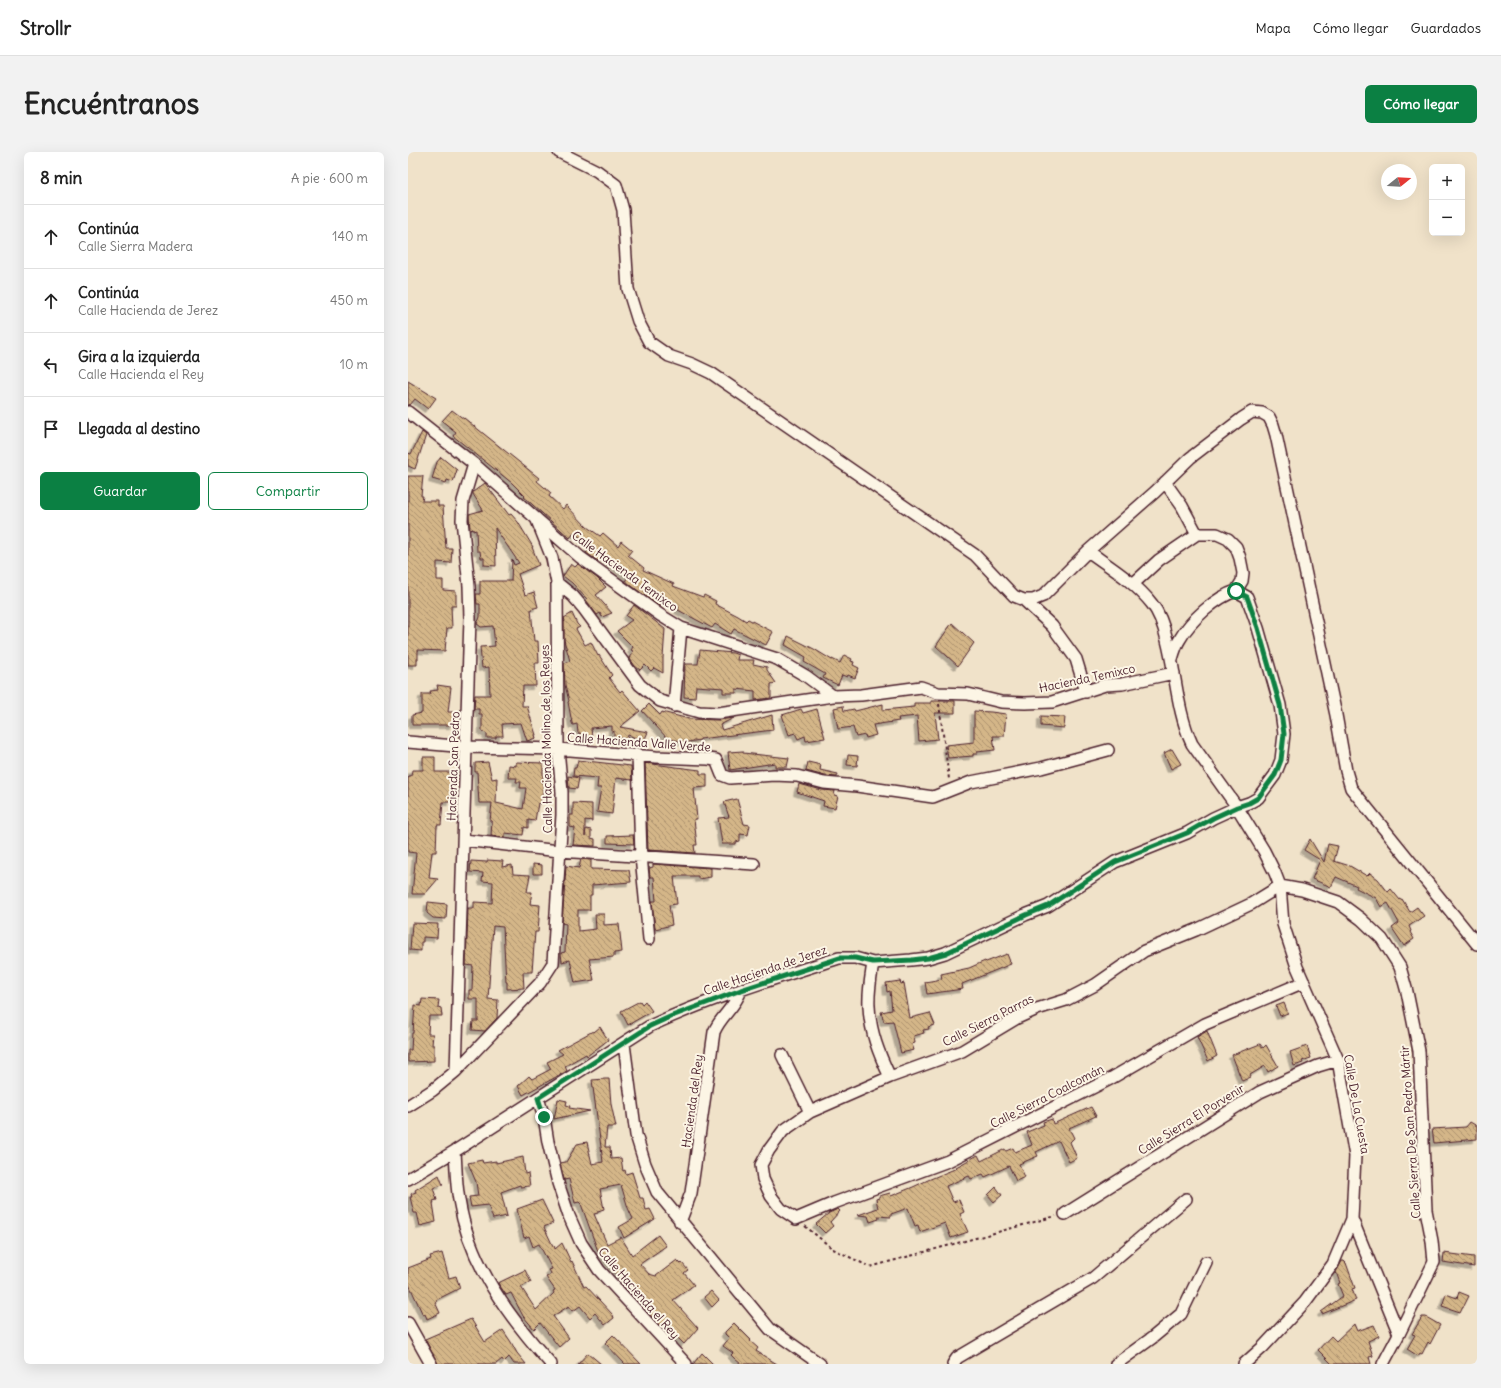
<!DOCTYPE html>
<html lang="es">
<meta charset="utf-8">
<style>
body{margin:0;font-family:Delius,sans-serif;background:#f2f2f2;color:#222}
.controls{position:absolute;right:12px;top:12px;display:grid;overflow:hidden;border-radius:6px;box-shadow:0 4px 16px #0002}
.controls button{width:36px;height:36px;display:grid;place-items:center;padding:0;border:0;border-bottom:1px solid #e0e0e0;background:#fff;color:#222;font:20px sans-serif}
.compass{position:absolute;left:973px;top:12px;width:36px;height:36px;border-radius:50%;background:#fff;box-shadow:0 4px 16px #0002;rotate:72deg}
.stop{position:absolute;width:12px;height:12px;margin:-9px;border:3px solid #0b8043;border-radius:50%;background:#fff}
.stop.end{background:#0b8043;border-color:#fff;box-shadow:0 1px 4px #0008}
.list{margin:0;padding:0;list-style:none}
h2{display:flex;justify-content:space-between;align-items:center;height:52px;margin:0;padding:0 16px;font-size:17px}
h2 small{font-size:13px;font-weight:400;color:#767676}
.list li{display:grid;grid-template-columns:26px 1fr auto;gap:12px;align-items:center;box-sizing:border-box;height:64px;padding:0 16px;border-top:1px solid #e0e0e0}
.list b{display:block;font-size:15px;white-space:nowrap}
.list p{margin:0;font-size:13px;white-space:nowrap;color:#767676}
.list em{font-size:13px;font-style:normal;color:#767676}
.actions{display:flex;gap:8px;padding:12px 16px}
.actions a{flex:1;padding:9px 0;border:1px solid #0b8043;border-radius:6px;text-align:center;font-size:14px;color:#0b8043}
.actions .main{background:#0b8043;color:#fff}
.icon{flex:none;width:22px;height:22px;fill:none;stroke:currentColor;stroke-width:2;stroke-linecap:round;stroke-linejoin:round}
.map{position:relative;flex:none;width:1069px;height:1212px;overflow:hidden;border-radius:6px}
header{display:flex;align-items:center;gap:24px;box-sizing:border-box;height:56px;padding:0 20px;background:#fff;border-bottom:1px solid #e0e0e0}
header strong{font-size:19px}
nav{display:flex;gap:22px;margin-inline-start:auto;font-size:14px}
.intro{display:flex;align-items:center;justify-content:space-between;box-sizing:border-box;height:96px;padding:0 24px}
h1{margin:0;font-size:28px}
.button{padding:10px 18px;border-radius:6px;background:#0b8043;color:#fff;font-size:14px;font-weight:700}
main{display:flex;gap:24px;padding:0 24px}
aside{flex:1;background:#fff;border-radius:6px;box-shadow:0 4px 16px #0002}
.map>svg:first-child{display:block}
</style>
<header>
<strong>Strollr</strong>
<nav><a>Mapa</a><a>Cómo llegar</a><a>Guardados</a></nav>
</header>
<div class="intro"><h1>Encuéntranos</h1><a class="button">Cómo llegar</a></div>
<main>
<aside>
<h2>8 min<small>A pie · 600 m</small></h2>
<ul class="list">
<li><svg class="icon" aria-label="ahead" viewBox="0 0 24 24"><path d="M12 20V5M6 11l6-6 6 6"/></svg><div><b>Continúa</b><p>Calle Sierra Madera</p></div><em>140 m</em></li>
<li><svg class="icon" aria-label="ahead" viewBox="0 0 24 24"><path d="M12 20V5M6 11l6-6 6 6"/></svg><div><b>Continúa</b><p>Calle Hacienda de Jerez</p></div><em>450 m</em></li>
<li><svg class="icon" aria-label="left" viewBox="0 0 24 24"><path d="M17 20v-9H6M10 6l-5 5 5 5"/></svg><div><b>Gira a la izquierda</b><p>Calle Hacienda el Rey</p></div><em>10 m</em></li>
<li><svg class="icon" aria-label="arrive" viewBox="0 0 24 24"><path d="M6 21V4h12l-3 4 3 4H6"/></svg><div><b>Llegada al destino</b></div></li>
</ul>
<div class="actions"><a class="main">Guardar</a><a>Compartir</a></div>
</aside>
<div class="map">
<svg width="1069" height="1212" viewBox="0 0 1069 1212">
<defs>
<pattern id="building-back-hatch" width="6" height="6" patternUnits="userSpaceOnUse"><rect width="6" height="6" fill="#d4b688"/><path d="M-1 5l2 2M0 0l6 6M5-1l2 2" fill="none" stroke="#ae936f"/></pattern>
<filter id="shadow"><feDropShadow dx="-3.5" dy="3.5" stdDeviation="0" flood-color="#0004"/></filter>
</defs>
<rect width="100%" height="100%" fill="#f0e2c9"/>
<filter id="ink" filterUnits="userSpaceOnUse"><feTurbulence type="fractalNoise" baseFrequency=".025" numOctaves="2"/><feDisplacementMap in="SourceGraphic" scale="8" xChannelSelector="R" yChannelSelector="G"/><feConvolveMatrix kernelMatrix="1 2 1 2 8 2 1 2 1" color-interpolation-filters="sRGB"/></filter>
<g filter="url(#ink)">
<path fill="url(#building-back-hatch)" stroke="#4a1f2b" filter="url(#shadow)" d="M0 229 28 246 20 257 7 247 2 253H0Z
M44 258 56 267V266L131 326 129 329 143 341 141 344 155 357 158 353 179 375 192 384 195 381 210 394 213 389 224 398 220 403 236 416 235 418 266 432 265 434 295 445 296 443 308 449 307 452 330 464 338 469 340 467 365 480 358 493 326 477 323 482 307 472 304 476 270 458 271 455 256 447 252 455 217 429 220 425 194 404 190 409 178 401 184 393 166 381 162 386 116 345 117 344 104 331 45 284 48 280 34 269Z
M14 280 18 283 7 317 0 314V301L3 302Z
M33 305 49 318 45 330 39 328 38 331 24 327 29 310Z
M0 324H15L13 344H15L14 349H30V354H35L38 396H44L43 411 29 410V428H35V438L48 439V454H43L44 476H39L37 499 10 498V507H9V513H0Z
M77 331 101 363 103 362 110 370 125 395H124L131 413 110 422 117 443 126 440 130 455 123 457 126 489H130L131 511H127L128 534H115L114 554H119L128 583H127L128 586 119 589 113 571 94 572 95 584H88V586H79V582L74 579V562H71V557H66L67 543H82L81 515 74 516 72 495 87 494 85 474 73 475 69 472 72 465V452H69L68 442H72V429H103L104 407 106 413 111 411 87 376 88 414 76 413V406H73L72 399H69L68 378 65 379V377L62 378 61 362 75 358 65 342V340Z
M163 412 167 415 170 412 189 426 198 435 188 443 204 461 194 465 192 461 189 463 178 448 179 447 164 431 155 424Z
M226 453 257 477 255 506V521L246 516 243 519 237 513 232 518 227 514 222 507 225 499 223 498 225 495 209 479 224 468 218 464Z
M164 461 169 472 172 475 168 477 177 493 183 490 190 504 191 503 204 523 201 526 212 540 214 538 232 559 212 575 240 580 236 589 220 583 219 587 206 586V579L204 581V574L183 576 184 585 173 586 172 581H170L169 572 165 573 164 571 160 550 161 549 157 533 156 511 162 509 156 488V470L157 469 156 466Z
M544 471 566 491 550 514 528 494Z
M380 484 406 497 424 508V507L432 511 436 503 444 507 443 509 446 510 445 513 451 516 447 526 440 523 439 525 434 523 430 533 415 526 417 522 396 510 398 505 377 493Z
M292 498 325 501 330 503 329 508H346L345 512 359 515V518L368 531 363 532V546L347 548V539L328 537V541H315V536L288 534 287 546 276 545 277 512H290Z
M29 533 43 535 40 560H46L45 573H4V563L14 561V542H23L22 539 30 538Z
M523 549H547V561H527L530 587 511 589 509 564 490 566 491 569 465 573 468 583 458 586 457 583 448 585 445 575 430 577 426 556 435 554 436 559 446 557 447 559 475 552V558L506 555V551H523Z
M241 552 252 563 254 560 281 567 310 568 326 566 312 573 314 578 364 563 365 578 292 587V588L280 590 271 589 259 586 234 559Z
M393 557 395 561 409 557 417 586 398 589 397 584 390 587 387 581 381 583 374 563Z
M566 559 583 560 598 562 596 584H585L587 598 569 600V602H565V604L540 606 538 593 566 590Z
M633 564 657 565 656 576 633 574Z
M764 597 773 612 763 617 756 601Z
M335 599V601L381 606 379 615H367V611L322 618 320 600Z
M440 603 450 604 449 614 439 613Z
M15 605H27V620H42L43 650H35L33 673H29L28 700H24L21 726 30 727 17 742H4L8 701 0 700V627L1 624H3L4 618H15Z
M170 608 223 614 224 628 208 626 204 662 189 660 193 636H189L190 626 165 624 166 616H168Z
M80 610 84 627 89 626 88 651 115 657 118 636H112L113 630H108L109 626H100L101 613 108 614V610L135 611V638L133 652 130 651 127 669 120 668V676L116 675 115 683 97 681V686L83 684 84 669H82L84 651H71L69 620H67V611Z
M400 610 413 613 412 618 430 622 429 625 417 624 398 619Z
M237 611 292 618V622H299V635L286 636 289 667H286L289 693H286L287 701 240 698Z
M160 624 171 626 169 637 161 636Z
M391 632 414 638 427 639 426 643 430 644 427 656 415 654 416 649 389 640Z
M329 647 336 672 342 673 340 683 332 682V689L328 690V692H314L310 666 321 665 316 650Z
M165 651 184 652V669L177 668V684L178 677 183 678V686L187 687V694L165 693 167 676 162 675V663H165Z
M225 683 226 692 199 691V684Z
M902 687 916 710 920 692 930 694 926 709 942 714 959 724 962 721 970 727 980 740 983 737 992 748 994 747 1002 760 1009 755 1016 764 1001 774 1003 779 1002 780 1006 787 996 794 984 776 991 771 980 751 973 755 968 746 948 736 949 734 928 725 923 735 904 727 912 708 896 698Z
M173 707 183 708V717L221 718 223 730 184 733V743H182V758H170V779L188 777 187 762H196V773L211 772 214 800 206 801V805L181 807 186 828 167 831 162 808 154 810 153 801 157 800 158 772 154 771 158 714 171 716Z
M79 708 95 709 94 715 104 713 105 722 122 723 119 740H124L122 752 132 753 130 780H127L124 820H115L116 836 99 837V830H98L95 775 85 774 80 847 90 848 89 866 77 879 64 878 65 869H70V847H61V838H64L65 814 58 813 60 756H66V750L84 751 85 730 74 729 75 721 62 720 63 709 79 710Z
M125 712 134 713V722H125Z
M245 712 303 716V725L290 727V724H266L269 752 261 753 264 773 247 777 244 749H248L246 725H242L241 716 245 715Z
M20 750 39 752 38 767 25 766 19 761Z
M4 771 30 772 29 786 15 785V790H13V799L2 798Z
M599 802 603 812 554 832 555 837 519 842 517 830 534 827 533 822 561 816 577 809 578 810Z
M492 829 493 832 496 831 502 866 522 861 527 873 520 875 521 877 515 878 516 881 506 884 507 891 504 892 506 898 493 901 485 869 476 870 473 860 484 858 482 839 479 840 478 831Z
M14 847 31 848 30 855 33 856 34 864H21L20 882H25L24 893H26V909L0 910V898H3L4 881H5L7 853 13 854Z
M232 849 234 852 237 849 244 859 220 873 213 859Z
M876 851 880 861 872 864 868 854Z
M192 875 200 888 179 904 178 902 157 914 159 919 115 943 110 934 121 924 124 927 143 917 139 910 155 902 150 898 185 879 186 880Z
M799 879 809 904 800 909 789 885Z
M852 892 855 896 858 893 870 914 860 920 857 914 842 923 843 925 834 929 824 903Z
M899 894 903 906 894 909 895 911 886 914 882 900Z
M197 927H201L203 952 208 975H199L197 995H202L203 1007 213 1006 215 1019 217 1018 218 1022 224 1020 232 1046H235L238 1058 242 1057 247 1067 216 1086 211 1075 225 1067 220 1056 213 1033 192 1037 196 1057 190 1059V1061L186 1062 199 1092 213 1085 224 1103 250 1083 258 1094 232 1112 241 1122 248 1124 269 1108 273 1112 274 1111 280 1118 276 1121 286 1133 265 1148 290 1176 276 1192 255 1171 252 1174 217 1135 195 1103 192 1105 173 1052 171 1050 167 1051 161 1027 156 1028 152 1011 158 1010 169 992 179 990 184 1012 195 1010 184 928Z
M150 947 159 949 158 953 162 954 161 956 182 959 146 967Z
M683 955 688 964 661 976 666 986 662 990 669 1006 661 1010 651 989 628 1000 630 1004 611 1012 617 1025 608 1029 601 1014 577 1025 575 1022 563 1027 561 1024 538 1034 545 1050 551 1048 556 1060 552 1062 560 1080 543 1086 537 1071 512 1080 510 1073 507 1074 500 1056 483 1062V1065L470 1064 471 1067 462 1070 460 1064 450 1063 470 1056 468 1047 471 1046V1044L482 1041 483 1044 505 1035 520 1028 549 1016 548 1015 570 1003 573 1009 597 997 598 999 605 996 607 1000 624 993 619 980 636 973 635 970 644 967 645 972Z
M1062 970 1069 974V987L1026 991 1024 977 1058 975Z
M115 1005 117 1022 120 1021 122 1034 113 1035 112 1033 93 1040 99 1064 85 1067 80 1053 63 1055 61 1045 70 1044 68 1030 60 1011 74 1008 75 1011 88 1009V1011Z
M31 1023 35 1033 25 1036 29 1048 25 1049 26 1051H25L28 1070 12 1074 9 1061H6L2 1045H4L3 1042 8 1040 7 1038Z
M588 1035 594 1043 586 1050 580 1043Z
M134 1048 145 1071 136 1075 145 1094 146 1093 147 1097 154 1091 163 1110 164 1109 176 1135 178 1134 205 1163 206 1166 197 1173 187 1161 182 1166 172 1154 165 1159 161 1154 145 1164 161 1186 151 1195 132 1171 126 1177 115 1164 103 1141 98 1143 90 1131 117 1118 123 1130 113 1135 128 1158 146 1141 145 1139 147 1138 138 1125 142 1123 143 1121 141 1118 144 1117 131 1092 125 1095 121 1084 116 1086 109 1057Z
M430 1057 432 1059 422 1070 425 1074 417 1081 408 1072 421 1061Z
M34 1101 41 1126 48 1124 52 1136 28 1148 29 1149 27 1150 32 1161 19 1167 17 1162 15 1163 0 1130V1116L23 1107 22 1104Z
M1036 1101 1066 1105V1115L1035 1110Z
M934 1109H936L938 1111 947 1136 944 1137 948 1148 914 1162 913 1160 935 1144 930 1132 932 1131 928 1120Z
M303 1139 311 1148 304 1155 296 1145Z
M1051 1140 1061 1144 1056 1154H1055L1052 1160 1034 1154 1038 1142 1049 1146Z
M1014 1165H1018L1032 1173 1022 1192 1020 1190 1014 1202 1012 1201 1010 1204 999 1197 1007 1183 1004 1182Z
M63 1167 77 1190 95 1178 103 1190 109 1201 118 1212H106L101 1205 96 1210 94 1207 88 1212H30L17 1187Z
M326 1171 343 1188 342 1189 350 1196 348 1199 369 1212H333L327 1207 323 1203 325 1201 315 1194 321 1186 317 1182V1180Z
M946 1172 949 1179 966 1173 971 1184 960 1189 965 1204 961 1205 963 1212H924L910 1198 923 1184 928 1189Z
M205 1183 233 1212H217L197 1191Z
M180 1201 193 1212H170Z
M294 1201 305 1212H285Z"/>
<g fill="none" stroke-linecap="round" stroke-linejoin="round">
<g stroke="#4a1f2b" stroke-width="14">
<path id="minor" d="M151 0 189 19 208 33 215 58 220 137 230 169 241 190 261 204 284 212 303 221 567 403 606 444 616 448 644 474 668 507 678 540
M0 260 66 312 172 405 252 463 273 476 369 507 398 524 425 544
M757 330 774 354 789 382
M680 399C702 415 727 430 744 452 752 462 756 475 759 488 768 522 769 560 784 592L829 655 856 699 867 721 872 734 875 772 889 815 930 908 947 1004 944 1067 925 1112 897 1150 855 1195 836 1212
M149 431 165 444 176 457 232 533 252 549 291 560 310 561 425 544 453 543 513 535 530 541 560 542 593 550 617 551 644 550 697 533 714 532 766 521
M725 432 751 408 789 382H809L820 387 828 395 832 406 835 421 834 429 828 439
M616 448H625L635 444 680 399 747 340 782 306 833 267 844 260 854 261 861 265 865 273 868 283 928 563 938 619 943 636 1069 792
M764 507C766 500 768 493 772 487 782 469 808 445 828 439
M266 554 273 476
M0 590 59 595 150 597 248 605 300 607 308 608 314 623 322 626 366 623 389 624 416 631 449 634 525 645 563 630 633 616 700 598
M230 602 233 704 241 787
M56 688 151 699 346 712
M465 811C463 825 460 840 461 854 462 880 471 902 482 925
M896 830 797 872 702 927 540 1009 426 1051 388 1067 373 1057 363 1044 355 1027 353 1013 361 998 375 979 402 960 482 925 554 899 609 866 629 857 658 848 687 833 736 799 788 778 843 752 872 734 894 738 930 750 953 767 974 787 992 815 999 840 1011 899 1018 1058 1024 1089 1026 1110 991 1182 975 1212
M216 892 228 983 237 1012 249 1040 362 1177 412 1212
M374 903 402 960
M48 919 62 466 61 434 54 368 55 349 66 312
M130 946 136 965 140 990 150 1031 161 1064 173 1091 191 1118 278 1212
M0 954 25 938 48 919 132 831 145 811 154 663V640L150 597 149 431 144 406 128 366
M47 999C48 1015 48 1032 51 1048 61 1112 101 1165 143 1212
M0 1027 47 999 242 874C302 846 368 826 431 806H447L465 811 503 808 520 806 537 801 617 763 640 754 707 710 779 681 805 666 829 655 841 651 850 646 867 623 873 608 876 582 872 553 850 476 839 445 828 439
M657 1062 852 940 910 914 930 908
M944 1067 991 1182
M272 1070 283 1041 306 880C313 863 327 856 333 838
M0 1171 23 1212
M545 1212 549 1206 685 1126 778 1047
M708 1212 744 1186 773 1162 798 1110"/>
</g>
<path stroke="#4a1f2b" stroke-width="2" stroke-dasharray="3 3" stroke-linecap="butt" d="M531 552 541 627
M397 1074 425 1097 462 1115 648 1064"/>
<use href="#minor" stroke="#fcf5e5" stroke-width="11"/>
</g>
</g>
<g fill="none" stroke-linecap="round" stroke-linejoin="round" filter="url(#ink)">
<path stroke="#0b8043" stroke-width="5" d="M136 965 130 946 242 874 264 864 333 838 432 806H447L465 810 504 808 520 806 538 801 618 763 640 754 707 710 779 681 805 666 829 655 841 651 850 646 867 623 873 608 876 582 872 553 850 476 839 445 828 439"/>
</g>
<g text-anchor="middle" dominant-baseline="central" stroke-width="4" stroke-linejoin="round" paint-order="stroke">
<g font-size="12" fill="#4a1f2b" stroke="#fcf5e5">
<text transform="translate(217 419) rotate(36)">Calle Hacienda Temixco</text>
<text transform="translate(679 526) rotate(-12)">Hacienda Temixco</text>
<text transform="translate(138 587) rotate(-91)">Calle Hacienda Molino de los Reyes</text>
<text transform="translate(231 590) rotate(4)">Calle Hacienda Valle Verde</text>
<text transform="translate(45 614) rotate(-88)">Hacienda San Pedro</text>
<text transform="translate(357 818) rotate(-19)">Calle Hacienda de Jerez</text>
<text transform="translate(580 868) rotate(-27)">Calle Sierra Parras</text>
<text transform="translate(639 944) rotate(-27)">Calle Sierra Coalcomán</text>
<text transform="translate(284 949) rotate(-82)">Hacienda del Rey</text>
<text transform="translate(949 952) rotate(80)">Calle De La Cuesta</text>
<text transform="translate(783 967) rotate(-32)">Calle Sierra El Porvenir</text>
<text transform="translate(1002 980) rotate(-94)">Calle Sierra De San Pedro Mártir</text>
<text transform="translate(231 1141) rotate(49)">Calle Hacienda el Rey</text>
</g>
</g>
</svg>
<div class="controls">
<button>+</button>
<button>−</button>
</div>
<svg class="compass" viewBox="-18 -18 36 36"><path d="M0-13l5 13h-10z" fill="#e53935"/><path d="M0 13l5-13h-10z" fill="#767676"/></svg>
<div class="stop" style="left:828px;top:439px"></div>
<div class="stop end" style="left:136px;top:965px"></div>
</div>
</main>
